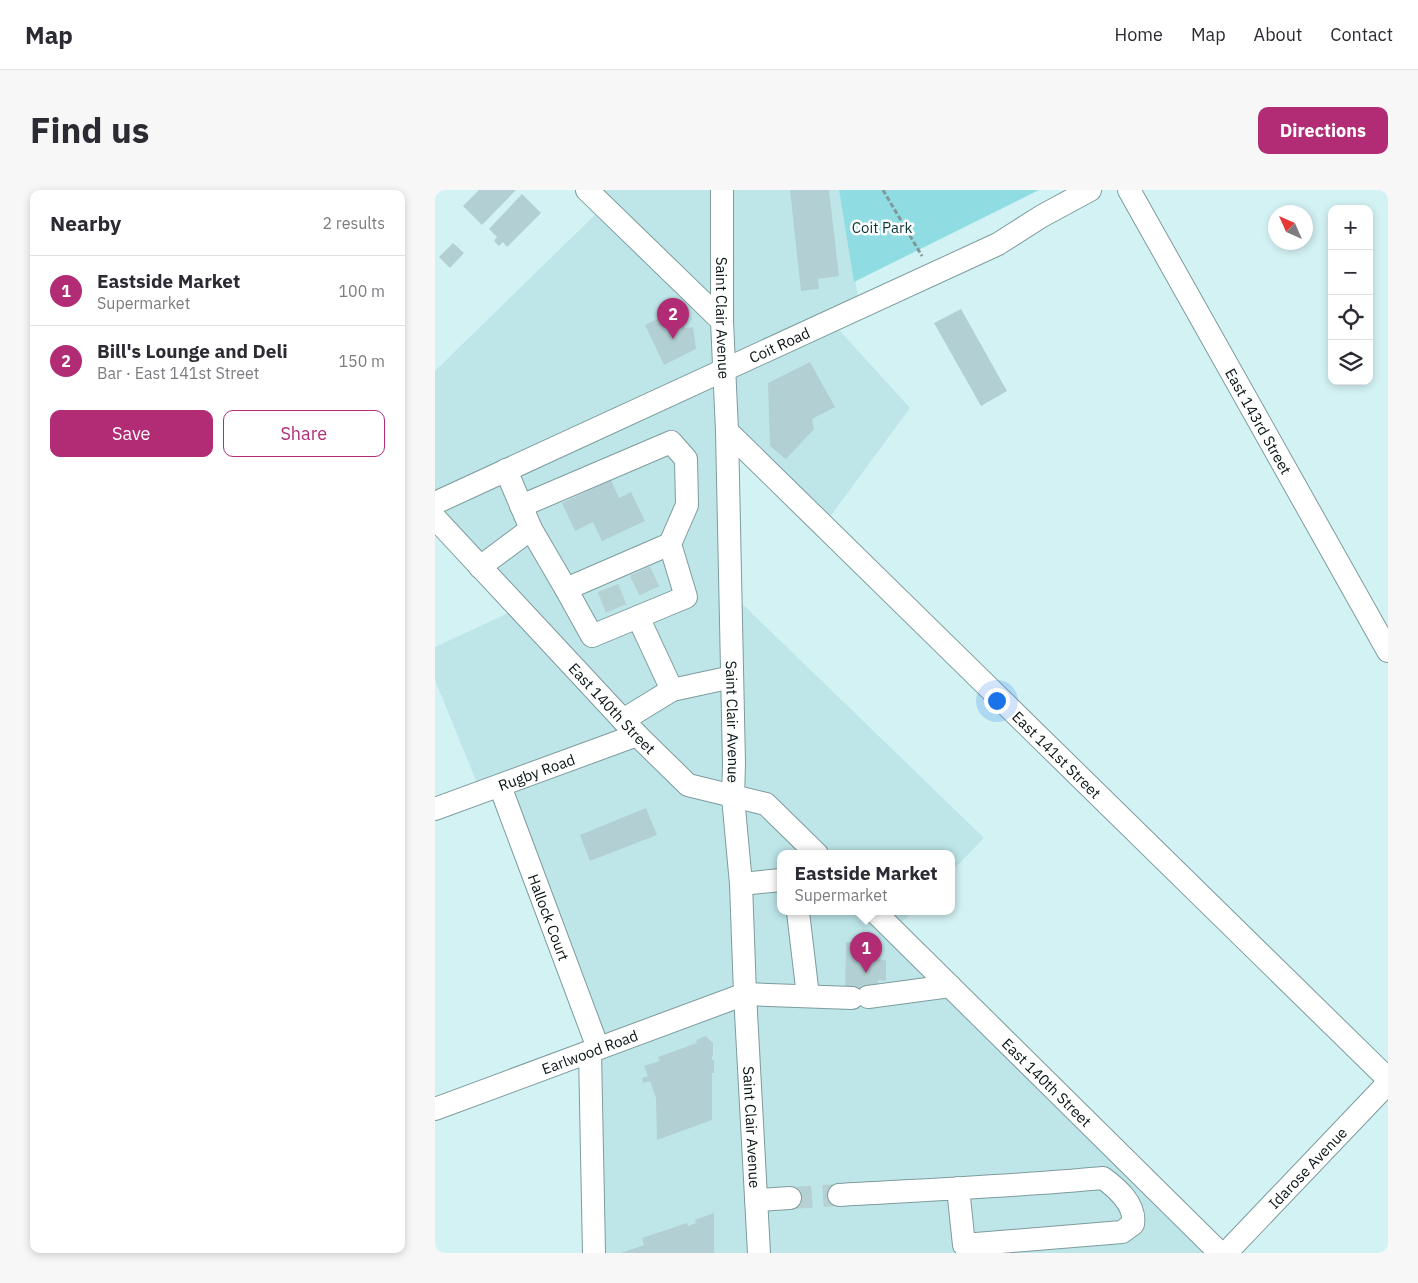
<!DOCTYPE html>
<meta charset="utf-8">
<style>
body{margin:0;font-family:"IBM Plex Sans",sans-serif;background:#f7f7f7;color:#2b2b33}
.controls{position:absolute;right:15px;top:15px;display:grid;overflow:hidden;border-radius:10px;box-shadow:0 2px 8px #0003}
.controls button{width:45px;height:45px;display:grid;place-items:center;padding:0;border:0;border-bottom:1px solid #e1e1e2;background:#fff;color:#2b2b33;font:25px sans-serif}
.compass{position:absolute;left:833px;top:15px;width:45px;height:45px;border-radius:50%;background:#fff;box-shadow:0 2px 8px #0003;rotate:315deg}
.you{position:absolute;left:561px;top:510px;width:18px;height:18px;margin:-12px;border:4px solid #fff;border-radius:50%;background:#1a73e8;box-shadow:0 0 0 8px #1a73e833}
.badge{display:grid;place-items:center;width:32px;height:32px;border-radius:50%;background:#b12c74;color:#fff;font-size:16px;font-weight:700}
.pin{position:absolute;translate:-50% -41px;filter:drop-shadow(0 1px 2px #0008)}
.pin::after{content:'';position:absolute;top:26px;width:18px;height:15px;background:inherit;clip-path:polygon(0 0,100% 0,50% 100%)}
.popup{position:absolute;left:342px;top:660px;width:178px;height:65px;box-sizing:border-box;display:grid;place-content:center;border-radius:10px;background:#fff;filter:drop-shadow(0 1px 4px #0005);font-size:16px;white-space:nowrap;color:#7c7c81}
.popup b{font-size:19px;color:#2b2b33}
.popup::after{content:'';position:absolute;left:50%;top:100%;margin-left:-10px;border:10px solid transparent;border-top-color:#fff}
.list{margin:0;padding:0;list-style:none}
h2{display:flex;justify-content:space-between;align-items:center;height:65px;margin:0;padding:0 20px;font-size:21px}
h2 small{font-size:16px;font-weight:400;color:#7c7c81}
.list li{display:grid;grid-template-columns:32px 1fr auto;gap:15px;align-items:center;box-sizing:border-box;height:70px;padding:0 20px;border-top:1px solid #e1e1e2}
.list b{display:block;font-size:19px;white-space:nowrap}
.list p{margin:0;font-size:16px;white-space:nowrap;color:#7c7c81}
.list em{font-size:16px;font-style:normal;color:#7c7c81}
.actions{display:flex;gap:10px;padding:15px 20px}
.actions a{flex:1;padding:11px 0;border:1px solid #b12c74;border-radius:10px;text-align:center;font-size:18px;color:#b12c74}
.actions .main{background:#b12c74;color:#fff}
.icon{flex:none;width:28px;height:28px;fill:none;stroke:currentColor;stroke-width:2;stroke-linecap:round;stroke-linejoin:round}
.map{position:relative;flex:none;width:953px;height:1063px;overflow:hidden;border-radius:10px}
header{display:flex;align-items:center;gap:30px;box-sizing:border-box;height:70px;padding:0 25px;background:#fff;border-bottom:1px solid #e1e1e2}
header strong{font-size:24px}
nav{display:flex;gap:28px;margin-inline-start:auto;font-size:18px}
.intro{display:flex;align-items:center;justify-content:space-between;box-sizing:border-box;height:120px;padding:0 30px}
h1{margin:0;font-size:35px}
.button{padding:12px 22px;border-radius:10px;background:#b12c74;color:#fff;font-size:18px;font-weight:700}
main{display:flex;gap:30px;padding:0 30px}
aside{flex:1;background:#fff;border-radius:10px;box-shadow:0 2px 8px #0003}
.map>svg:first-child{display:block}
</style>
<header>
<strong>Map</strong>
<nav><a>Home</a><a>Map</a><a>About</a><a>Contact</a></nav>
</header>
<div class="intro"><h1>Find us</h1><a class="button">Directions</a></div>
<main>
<aside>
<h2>Nearby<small>2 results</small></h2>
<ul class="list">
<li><span class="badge">1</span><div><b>Eastside Market</b><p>Supermarket</p></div><em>100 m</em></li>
<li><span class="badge">2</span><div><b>Bill's Lounge and Deli</b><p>Bar · East 141st Street</p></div><em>150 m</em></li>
</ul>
<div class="actions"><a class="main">Save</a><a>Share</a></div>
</aside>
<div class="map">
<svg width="953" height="1063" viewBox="0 0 953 1063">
<rect width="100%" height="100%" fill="#d3f2f4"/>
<path fill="#bee6e9" d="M152 0H404L425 118 396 131 475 218 389 335 293 242 296 403 549 648 516 682V664H346V722H477L459 740 785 1063H159L155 862 65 596 46 603 0 490V457L84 418 0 329V181L168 17Z"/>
<path fill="#8fdde3" d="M404 0H604L419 92Z"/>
<path fill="#b2d0d3" d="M44 0H81L47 35 28 16Z
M355 0H394L404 86 383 89 384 99 366 101Z
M87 4 106 23 72 57 68 52 64 56 59 51 62 47 54 39Z
M18 53 29 63 15 78 4 67Z
M526 119 572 201 546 216 499 133Z
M238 121 250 138 258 137 261 159 229 175 210 135Z
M375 172 400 217 377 229 379 239 351 269 335 256 333 193Z
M176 290 184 308 196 302 210 331 167 351 158 332 140 341 127 313Z
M211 618 222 645 155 671 145 645Z
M411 752 442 753 441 769 451 770V791L443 790V799L410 803Z
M271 846 278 853V866H277V870H279V883H277V930L222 950 221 908 215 891 208 893 207 888 213 886 209 876 225 871 223 867 262 853 261 850Z
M279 1023V1063H186L209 1055 207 1048 252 1033 253 1036 261 1033 260 1030Z"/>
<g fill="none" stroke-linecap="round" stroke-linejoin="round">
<path stroke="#b5d1d3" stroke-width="22" stroke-dasharray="22 11" stroke-linecap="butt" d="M205 381 217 407
M173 398 183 423
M355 1008 404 1005"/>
<g stroke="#7e9b9d" stroke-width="24">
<g id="minor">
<path d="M152 0 287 131"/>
<path id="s1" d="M287 0V131L292 241 299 574 298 607 306 694 310 804 324 1063"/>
<path id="s2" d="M694 0 953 461"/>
<path id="s3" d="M292 241 953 889"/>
<path id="s4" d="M0 313 563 54 607 26 655 0"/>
<path d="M86 316 236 252 251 269 252 315 235 354 131 399 96 339"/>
<path id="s5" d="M0 328 202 545 253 595 331 614 382 664"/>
<path d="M45 377 96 339 71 280"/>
<path d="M131 399 157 446 251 407 235 354"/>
<path d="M203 427 237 500"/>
<path d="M188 530 237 500 297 487"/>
<path id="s6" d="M65 596 163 858"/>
<path id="s7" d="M0 619 202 545"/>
<path d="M306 694 346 690"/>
<path d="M363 722 373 806"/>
<path id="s8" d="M440 722 785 1063"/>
<path d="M433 807 515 796"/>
<path d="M155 862 159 1063"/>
<path id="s9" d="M0 919 310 804 417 808"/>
<path d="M404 1005C492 1000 580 996 668 988 683 999 701 1015 698 1034L687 1042 529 1055 523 998"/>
<path d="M321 1010 355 1008"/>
<path id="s10" d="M791 1063 953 893"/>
</g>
</g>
<path stroke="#819899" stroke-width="3" stroke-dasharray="5 2.5" stroke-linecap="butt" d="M448 0 487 66"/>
<use href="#minor" stroke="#fff" stroke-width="22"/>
</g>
<g text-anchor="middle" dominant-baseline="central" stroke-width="5" stroke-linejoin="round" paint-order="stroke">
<g font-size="15" fill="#0a373b" stroke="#fff">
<text x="447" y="37">Coit Park</text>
</g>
<g font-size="15" fill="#091415" stroke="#fff">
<text stroke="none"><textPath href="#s1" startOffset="128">Saint Clair Avenue</textPath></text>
<text stroke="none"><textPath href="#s4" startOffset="379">Coit Road</textPath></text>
<text stroke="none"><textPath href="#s2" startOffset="265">East 143rd Street</textPath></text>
<text stroke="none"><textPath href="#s5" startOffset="260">East 140th Street</textPath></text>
<text stroke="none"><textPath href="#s1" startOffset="532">Saint Clair Avenue</textPath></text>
<text stroke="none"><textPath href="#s3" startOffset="462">East 141st Street</textPath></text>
<text stroke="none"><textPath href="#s7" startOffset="108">Rugby Road</textPath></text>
<text stroke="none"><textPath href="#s6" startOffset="140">Hallock Court</textPath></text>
<text stroke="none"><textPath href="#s9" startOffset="165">Earlwood Road</textPath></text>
<text stroke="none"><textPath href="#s8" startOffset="242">East 140th Street</textPath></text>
<text stroke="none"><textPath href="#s1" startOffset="938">Saint Clair Avenue</textPath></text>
<text stroke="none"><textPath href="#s10" startOffset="118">Idarose Avenue</textPath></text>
</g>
</g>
</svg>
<div class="controls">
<button>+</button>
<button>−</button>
<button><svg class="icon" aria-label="locate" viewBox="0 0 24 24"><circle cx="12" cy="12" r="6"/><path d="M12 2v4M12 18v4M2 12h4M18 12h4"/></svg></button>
<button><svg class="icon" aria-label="layers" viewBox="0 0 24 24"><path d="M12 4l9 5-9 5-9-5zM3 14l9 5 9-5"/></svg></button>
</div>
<svg class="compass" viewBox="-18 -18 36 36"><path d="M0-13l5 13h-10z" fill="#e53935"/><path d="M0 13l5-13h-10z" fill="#7c7c81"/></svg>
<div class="you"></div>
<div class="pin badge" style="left:431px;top:783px">1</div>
<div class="popup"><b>Eastside Market</b>Supermarket</div>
<div class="pin badge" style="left:238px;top:149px">2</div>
</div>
</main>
